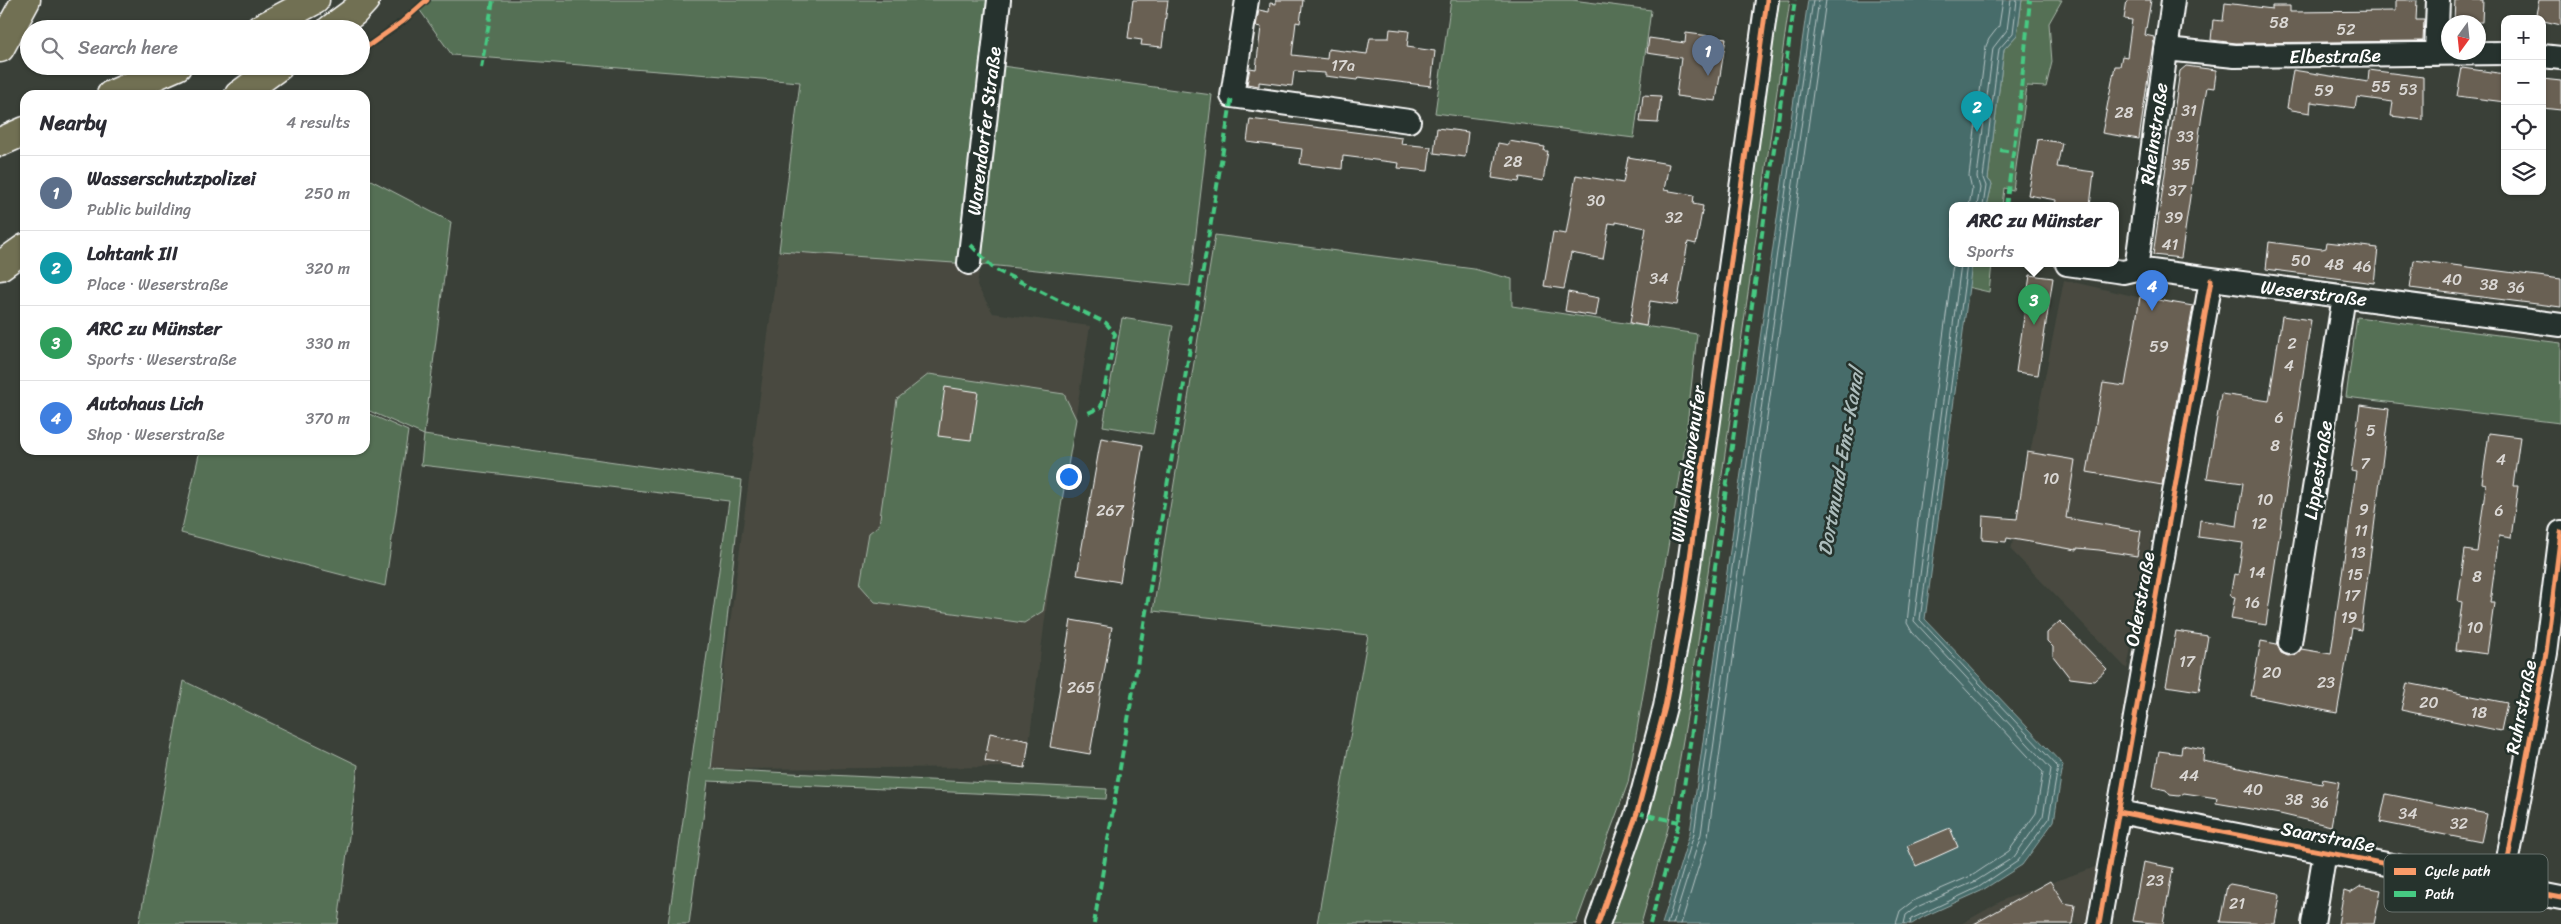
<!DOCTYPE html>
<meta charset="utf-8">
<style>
body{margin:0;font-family:Sriracha,sans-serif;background:#f2f2f3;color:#2b2b33}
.controls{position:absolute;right:15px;top:15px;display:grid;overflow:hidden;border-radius:10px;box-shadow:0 1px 4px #0004}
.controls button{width:45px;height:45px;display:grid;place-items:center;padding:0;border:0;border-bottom:1px solid #e1e1e2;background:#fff;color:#2b2b33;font:25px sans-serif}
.compass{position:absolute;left:2441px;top:15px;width:45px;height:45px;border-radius:50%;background:#fff;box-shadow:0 1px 4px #0004;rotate:195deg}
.you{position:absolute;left:1068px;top:476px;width:18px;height:18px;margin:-12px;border:4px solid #fff;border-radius:50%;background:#1a73e8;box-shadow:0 0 0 8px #1a73e833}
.badge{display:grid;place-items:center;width:32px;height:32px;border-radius:50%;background:#8a764a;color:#fff;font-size:16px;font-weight:700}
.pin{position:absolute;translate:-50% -41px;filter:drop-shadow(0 1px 2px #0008)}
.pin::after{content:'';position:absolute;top:26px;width:18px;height:15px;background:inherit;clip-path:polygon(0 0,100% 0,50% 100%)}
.popup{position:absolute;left:1949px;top:202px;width:170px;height:65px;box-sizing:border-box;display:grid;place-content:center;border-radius:10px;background:#fff;filter:drop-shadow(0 1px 4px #0005);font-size:16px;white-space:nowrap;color:#7c7c81}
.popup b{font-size:19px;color:#2b2b33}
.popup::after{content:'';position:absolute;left:50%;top:100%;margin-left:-10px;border:10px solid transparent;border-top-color:#fff}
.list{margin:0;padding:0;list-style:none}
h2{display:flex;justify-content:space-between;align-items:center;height:65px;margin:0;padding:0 20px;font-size:21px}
h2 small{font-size:16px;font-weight:400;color:#7c7c81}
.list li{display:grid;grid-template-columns:32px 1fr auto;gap:15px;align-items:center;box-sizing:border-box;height:75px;padding:0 20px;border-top:1px solid #e1e1e2}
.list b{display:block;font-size:19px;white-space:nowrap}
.list p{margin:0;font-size:16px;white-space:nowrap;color:#7c7c81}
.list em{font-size:16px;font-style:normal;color:#7c7c81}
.icon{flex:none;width:28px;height:28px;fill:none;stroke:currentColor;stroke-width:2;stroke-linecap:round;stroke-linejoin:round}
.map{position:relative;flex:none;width:2561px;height:924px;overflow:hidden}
.search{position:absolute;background:#fff;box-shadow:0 1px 4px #0004;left:20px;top:20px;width:350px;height:55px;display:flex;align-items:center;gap:12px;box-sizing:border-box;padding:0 18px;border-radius:28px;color:#7c7c81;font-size:19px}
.panel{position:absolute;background:#fff;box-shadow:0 1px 4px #0004;left:20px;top:90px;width:350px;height:365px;border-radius:15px}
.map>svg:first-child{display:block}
</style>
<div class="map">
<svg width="2561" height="924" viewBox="0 0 2561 924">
<rect width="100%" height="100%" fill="#3a4038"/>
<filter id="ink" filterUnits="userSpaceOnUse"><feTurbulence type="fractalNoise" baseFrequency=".02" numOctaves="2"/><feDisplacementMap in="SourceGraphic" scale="10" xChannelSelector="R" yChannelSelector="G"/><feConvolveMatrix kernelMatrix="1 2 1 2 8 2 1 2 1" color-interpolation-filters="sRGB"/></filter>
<g filter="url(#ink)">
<path fill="#484a40" d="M779 251 942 260 980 264 977 286 993 313 1090 326 1051 572 1026 767 711 769Z
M2064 280 2194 310 2127 669 2011 550Z
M2098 866 2087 924H1961L2005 899Z"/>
<path fill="#556f55" stroke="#aab7aa" d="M429 0H1010L1002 66 1212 95 1190 286 998 266 779 251 800 82 452 55 419 9Z
M1451 0H1572L1651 10 1634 138 1435 113Z
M1779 0H1790L1689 705 1668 828 1641 924H1609L1645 820Z
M2022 0H2062L2049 23 2052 62 2046 87 2027 86 2013 190 2004 188 2002 206H1987L1992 184 1988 179 2004 49 2017 35Z
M365 177 451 222 424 435 742 480 711 769 1107 789 1106 799 708 781 689 924H668L729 501 421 465 424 435 365 409Z
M1215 235 1474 269 1512 279V306L1697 334 1684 453 1628 783 1576 924H1317L1368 635 1153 611Z
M1972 264H1992L1989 292 1967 287Z
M2357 317 2561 343 2560 423 2346 397Z
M1122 318 1173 326 1153 434 1103 426Z
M929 374 1064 394 1076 419 1043 611 1024 623 875 602 860 585 869 533 879 525 897 399Z
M365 412 408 431 385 586 181 533 200 450H365Z
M184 681 358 765 338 924H139Z"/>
<path fill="#476c6b" stroke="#91a7a6" d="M1808 0H2022L2017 35 2004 49 1988 179 1992 184 1987 206H1953V264H1972L1925 619 2063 765 2054 821 2022 865 1981 891 1923 917 1912 924H1662L1690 833Z"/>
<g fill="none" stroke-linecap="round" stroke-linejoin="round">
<path stroke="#b5c4c4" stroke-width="1" d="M1969 206 1972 189 1969 176 1986 46 1989 39 1999 26 2003 0
M1977 206 1980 188 1977 177 1993 48 2007 30 2011 0
M1983 206 1986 186 1983 178 1999 49 2013 33 2017 0
M1667 924 1694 834 1813 0
M1673 924 1701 834 1819 0
M1681 924 1708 836 1826 0
M1896 924 1900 911 1913 901 1973 875 2009 851 2036 813 2043 772 1912 632 1907 623 1917 529 1953 264
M1904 924 1906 915 1917 907 1976 881 2014 857 2043 816 2051 769 1914 621 1961 264
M1910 924 1911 919 1979 887 2018 861 2049 819 2058 767 1920 620 1967 264"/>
</g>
<path fill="#696052" stroke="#fff" d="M1133 0H1168L1162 47 1141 45 1142 40 1128 38Z
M1276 0H1303L1300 23 1296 22 1292 55 1327 59 1328 49 1367 54 1370 38H1389L1390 29 1409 31 1407 47 1435 51 1431 86 1358 77 1357 80 1325 76V73L1294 71 1292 86 1259 82V86L1247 84 1250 68 1256 69 1261 27 1256 26 1259 10 1269 12 1270 3 1276 4Z
M2127 0H2151L2145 35 2154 37 2139 139 2102 133 2115 66H2120L2122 56 2127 57 2132 20 2124 19Z
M2396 0H2417L2416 20H2424L2423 41 2236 43 2211 40 2213 20 2223 21 2225 3 2272 9V6H2290V12L2396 11Z
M2455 0H2483L2482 22H2454Z
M2539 0H2561V25L2535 19Z
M1686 33 1726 38 1716 101 1676 96 1681 58 1647 53 1649 38 1685 43Z
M2186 66 2216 70V73L2214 88 2207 87 2202 115 2181 258 2153 255 2180 71Z
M2462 68 2505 74V102L2457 96Z
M2293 70 2368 82 2369 70 2423 77V120L2391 116 2393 102 2357 97 2355 108 2311 102 2310 113 2292 110 2287 108Z
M2542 79 2561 81V110L2542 108Z
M1643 95 1661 96 1658 123 1640 122Z
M1250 119 1402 138 1401 144 1431 147 1428 171 1398 168 1399 163 1343 156 1342 169 1300 164 1302 149 1247 142Z
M1437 128 1468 132 1465 157 1434 153Z
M2038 139 2062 143 2057 167 2094 172 2090 206H2055L2056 200 2028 195Z
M1509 141 1545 147 1544 151H1548L1543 181 1520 177 1519 182 1492 178 1498 143 1509 145Z
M1628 157 1669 164 1664 190 1694 195 1693 204 1703 206 1696 244 1688 242 1677 305 1650 301 1646 326 1630 323 1646 228 1616 222V224L1609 223 1603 259 1571 253 1564 289 1544 286 1553 232 1566 234 1576 175 1623 183Z
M2269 242 2322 249 2326 248 2327 242 2378 248 2374 283 2266 269Z
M2414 260 2561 279V307L2410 288Z
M2030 275 2053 278 2038 375 2016 372Z
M1568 292 1599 298 1596 316 1565 311Z
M2140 297 2193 306 2162 485 2087 472 2103 383 2125 386Z
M2282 316 2311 320 2266 625 2231 619 2235 597 2230 596 2234 574 2238 575 2243 543 2198 537 2200 520 2237 526 2243 483 2207 478 2221 394 2269 401Z
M945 387 978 392 971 440 938 436Z
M2360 405 2389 409 2361 630 2352 628 2337 713 2251 696 2261 641 2277 644 2281 653 2288 656 2295 655 2301 649 2331 654 2356 472 2351 471Z
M2489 433 2520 437 2513 486H2518L2511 538 2499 536 2490 603H2494L2487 654 2456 650 2462 602 2458 601 2465 550 2477 552 2486 484 2482 483Z
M1101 438 1143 445 1120 582 1077 575Z
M2027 452 2075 460 2066 518 2141 531 2137 556 2099 550 2077 548V550L2007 538 2006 542 1982 540 1983 516 2017 519Z
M1071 620 1112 627 1090 754 1050 747Z
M2060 621 2107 669 2094 681 2070 678 2053 656V647L2047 641V633Z
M2176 631 2208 636 2199 691 2166 686Z
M2407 683 2507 703 2501 731 2401 710Z
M990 733 1029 741 1025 768 985 761Z
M2182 745 2204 749 2203 761 2322 784 2323 779 2339 782 2331 826 2280 814 2216 803 2217 798 2184 793 2179 796 2170 795 2166 790 2153 787 2159 751 2181 754Z
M2386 794 2487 814 2481 842 2380 822Z
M1950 828 1958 847 1916 866 1907 846Z
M2143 862 2173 868 2163 924 2132 921Z
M2050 881 2064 903 2075 905 2072 924H1974Z
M2230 884 2278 893 2280 896 2275 924 2220 922 2227 886Z
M2361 886 2381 890 2374 924H2338L2344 891 2350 893Z"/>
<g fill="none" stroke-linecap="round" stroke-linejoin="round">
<g stroke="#fff" stroke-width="26">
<path id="street" d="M1247 0 1232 96 1409 121
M2166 49 2235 56 2505 53
M2436 54 2438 0
M2542 56 2561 58
M969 263 999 0
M2067 264 2123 272 2136 269 2561 325
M2136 269 2173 0
M2290 643 2344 296
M2119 812 2561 898
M2503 886 2546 653 2561 532
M1598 924 1637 813 1665 707 1684 601 1767 0
M2099 924 2211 280
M2313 924 2325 852"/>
</g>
<g stroke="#fff" stroke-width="31">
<path id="highway" d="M260 29 315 0
M331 29 354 12 365 0
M0 48 26 0
M111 95 177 66
M239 95 279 66
M0 142 25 131
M0 266 25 248"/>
</g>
<use href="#street" stroke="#26332d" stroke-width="22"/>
<use href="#highway" stroke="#716f52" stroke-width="28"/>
<path stroke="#46c982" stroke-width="4" stroke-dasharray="8 4" stroke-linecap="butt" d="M481 68 493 0
M2000 150 2013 152
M2006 206 2019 109 2030 0
M971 245 994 269 1106 323 1115 334 1101 407 1088 413
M1637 813 1679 822
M1094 924 1232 96
M1650 924 1679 822 1795 0"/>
<g stroke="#26332d" stroke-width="8">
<path id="cycleway" d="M361 51 402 22 427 0
M2119 812 2561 898
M2503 886 2546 653 2561 532
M1598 924 1637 813 1665 707 1684 601 1767 0
M2099 924 2211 280"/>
</g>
<use href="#cycleway" stroke="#fa9b69" stroke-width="5"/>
</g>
</g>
<g text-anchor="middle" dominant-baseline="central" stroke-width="5" stroke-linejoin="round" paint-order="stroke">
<g font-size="16" fill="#dad7d4">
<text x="2279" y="22">58</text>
<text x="2346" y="29">52</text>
<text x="1343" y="65">17a</text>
<text x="2381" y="86">55</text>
<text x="2408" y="89">53</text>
<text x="2324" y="90">59</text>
<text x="2189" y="110">31</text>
<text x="2124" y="112">28</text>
<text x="2185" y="136">33</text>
<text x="1513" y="161">28</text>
<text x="2181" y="164">35</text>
<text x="2177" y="190">37</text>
<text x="1596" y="200">30</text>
<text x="1674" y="217">32</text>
<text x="2174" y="217">39</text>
<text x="2170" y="244">41</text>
<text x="2301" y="260">50</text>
<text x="2334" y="264">48</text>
<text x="2362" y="266">46</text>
<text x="1659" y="278">34</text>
<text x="2452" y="279">40</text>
<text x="2489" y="284">38</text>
<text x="2516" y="287">36</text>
<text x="2292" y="343">2</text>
<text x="2159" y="346">59</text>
<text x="2289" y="365">4</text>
<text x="2279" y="417">6</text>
<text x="2371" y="430">5</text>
<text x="2275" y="445">8</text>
<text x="2501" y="459">4</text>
<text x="2365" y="463">7</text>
<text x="2051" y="478">10</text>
<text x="2265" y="499">10</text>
<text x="2364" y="509">9</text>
<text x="1110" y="510">267</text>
<text x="2499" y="510">6</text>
<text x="2259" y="523">12</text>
<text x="2361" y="530">11</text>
<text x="2358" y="552">13</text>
<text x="2257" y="572">14</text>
<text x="2355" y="574">15</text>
<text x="2477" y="576">8</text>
<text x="2352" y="595">17</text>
<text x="2252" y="602">16</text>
<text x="2349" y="617">19</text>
<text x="2475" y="627">10</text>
<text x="2187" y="661">17</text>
<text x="2272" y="672">20</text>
<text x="2326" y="682">23</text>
<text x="1081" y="687">265</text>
<text x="2429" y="702">20</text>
<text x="2479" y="712">18</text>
<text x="2189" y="775">44</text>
<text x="2253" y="789">40</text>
<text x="2294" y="799">38</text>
<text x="2320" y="802">36</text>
<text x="2408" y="813">34</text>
<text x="2459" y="823">32</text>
<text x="2155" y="880">23</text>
<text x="2237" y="903">21</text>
</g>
<g font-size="19" fill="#fff" stroke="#26332d">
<text transform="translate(2335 56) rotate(-1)">Elbestraße</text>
<text transform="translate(984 131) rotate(-83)">Warendorfer Straße</text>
<text transform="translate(2154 134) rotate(-82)">Rheinstraße</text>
<text transform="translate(2314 293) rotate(7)">Weserstraße</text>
<text transform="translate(1688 464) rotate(-82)">Wilhelmshavenufer</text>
<text transform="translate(2318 470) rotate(-81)">Lippestraße</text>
<text transform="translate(2140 599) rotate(-80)">Oderstraße</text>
<text transform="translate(2521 707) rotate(-79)">Ruhrstraße</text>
<text transform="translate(2328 837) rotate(11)">Saarstraße</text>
</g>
<g font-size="20" font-style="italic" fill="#acbdbc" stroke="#26332d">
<text transform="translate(1841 462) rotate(-80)">Dortmund-Ems-Kanal</text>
</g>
</g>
<rect x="2384" y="854" width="164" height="58" rx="8" fill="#26332d" stroke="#67706c" stroke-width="1"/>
<rect x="2394" y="868" width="22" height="7" fill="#fa9b69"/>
<rect x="2394" y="891" width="22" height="6" fill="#46c982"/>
<g font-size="14" fill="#fff">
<text x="2425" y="876">Cycle path</text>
<text x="2425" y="899">Path</text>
</g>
</svg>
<div class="controls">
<button>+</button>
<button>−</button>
<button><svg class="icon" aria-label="locate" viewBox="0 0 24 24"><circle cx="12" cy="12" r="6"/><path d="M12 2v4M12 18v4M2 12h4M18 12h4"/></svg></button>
<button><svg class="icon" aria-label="layers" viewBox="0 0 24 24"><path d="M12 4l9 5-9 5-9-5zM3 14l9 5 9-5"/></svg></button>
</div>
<svg class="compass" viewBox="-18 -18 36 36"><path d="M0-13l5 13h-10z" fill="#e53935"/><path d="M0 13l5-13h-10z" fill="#7c7c81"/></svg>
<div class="you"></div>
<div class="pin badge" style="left:1708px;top:76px;background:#5c6f8a">1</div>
<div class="pin badge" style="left:1977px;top:132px;background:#0f9aa8">2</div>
<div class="pin badge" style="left:2034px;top:325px;background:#2e9e5b">3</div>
<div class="popup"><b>ARC zu Münster</b>Sports</div>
<div class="pin badge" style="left:2152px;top:311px;background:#3f7fe0">4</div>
<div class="search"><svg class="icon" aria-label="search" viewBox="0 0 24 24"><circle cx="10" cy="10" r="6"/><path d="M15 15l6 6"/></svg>Search here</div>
<section class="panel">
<h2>Nearby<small>4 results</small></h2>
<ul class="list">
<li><span class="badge" style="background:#5c6f8a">1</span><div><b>Wasserschutzpolizei</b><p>Public building</p></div><em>250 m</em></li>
<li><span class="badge" style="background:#0f9aa8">2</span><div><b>Lohtank III</b><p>Place · Weserstraße</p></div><em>320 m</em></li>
<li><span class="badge" style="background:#2e9e5b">3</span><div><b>ARC zu Münster</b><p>Sports · Weserstraße</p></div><em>330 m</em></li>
<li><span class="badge" style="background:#3f7fe0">4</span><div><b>Autohaus Lich</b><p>Shop · Weserstraße</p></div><em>370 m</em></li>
</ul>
</section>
</div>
